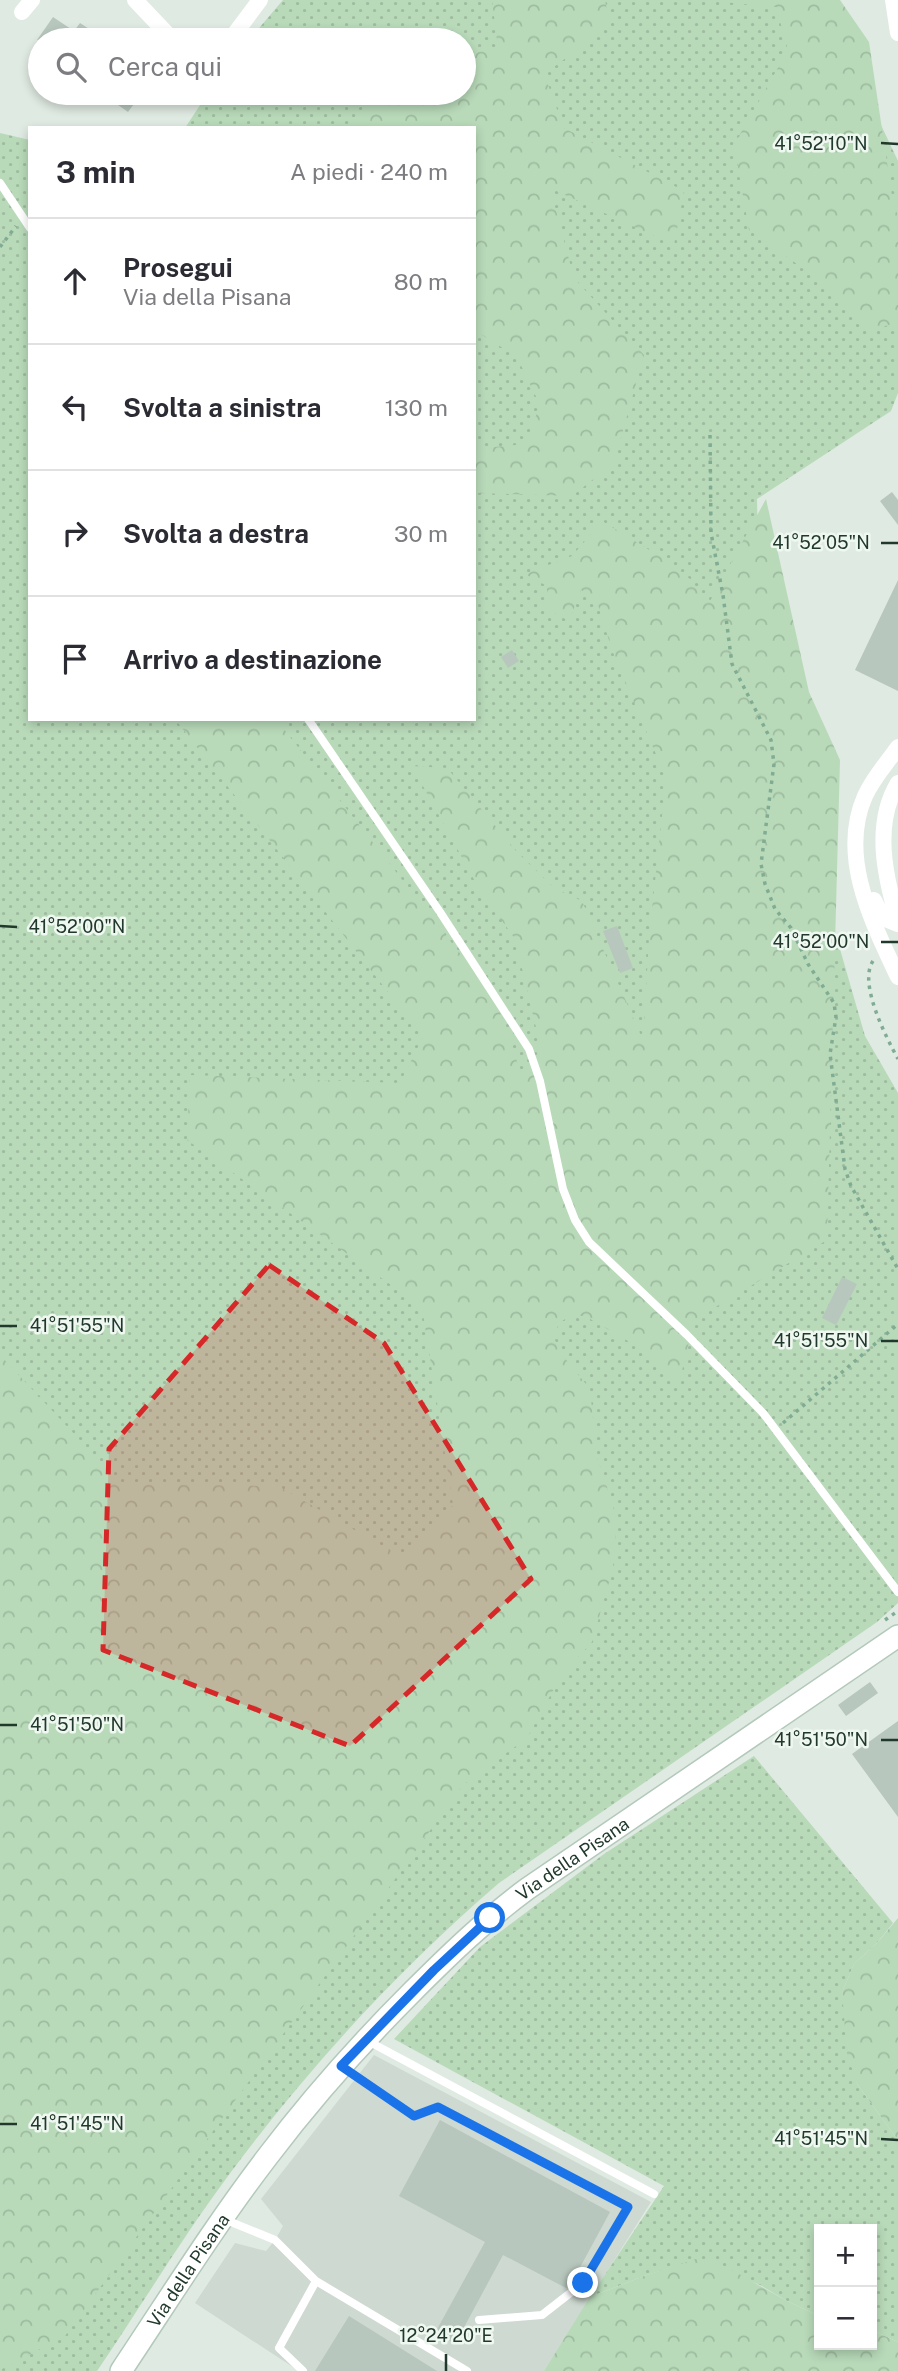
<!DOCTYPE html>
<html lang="it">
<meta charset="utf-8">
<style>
body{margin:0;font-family:"Public Sans",sans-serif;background:#f7f7f7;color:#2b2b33}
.controls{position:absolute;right:21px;bottom:21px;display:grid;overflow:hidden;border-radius:0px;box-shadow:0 4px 10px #0003}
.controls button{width:63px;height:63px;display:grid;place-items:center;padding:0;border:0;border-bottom:2px solid #e1e1e2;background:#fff;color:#2b2b33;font:35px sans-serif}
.stop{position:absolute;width:21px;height:21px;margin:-16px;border:5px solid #1a73e8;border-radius:50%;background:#fff}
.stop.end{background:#1a73e8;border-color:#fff;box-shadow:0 2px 7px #0008}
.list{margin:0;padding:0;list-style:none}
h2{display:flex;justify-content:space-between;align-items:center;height:91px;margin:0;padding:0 28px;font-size:30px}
h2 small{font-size:23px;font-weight:400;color:#7c7c81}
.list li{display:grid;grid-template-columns:46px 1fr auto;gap:21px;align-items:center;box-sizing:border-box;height:126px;padding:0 28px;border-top:2px solid #e1e1e2}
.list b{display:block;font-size:26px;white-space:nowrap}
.list p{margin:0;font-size:23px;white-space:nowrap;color:#7c7c81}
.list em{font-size:23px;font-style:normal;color:#7c7c81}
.icon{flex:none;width:38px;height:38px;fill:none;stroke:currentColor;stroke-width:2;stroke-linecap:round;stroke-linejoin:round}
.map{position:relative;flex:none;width:898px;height:2371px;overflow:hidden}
.search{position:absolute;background:#fff;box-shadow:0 4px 10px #0003;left:28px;top:28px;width:448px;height:77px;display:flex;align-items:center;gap:18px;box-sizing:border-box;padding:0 24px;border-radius:38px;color:#7c7c81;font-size:26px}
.panel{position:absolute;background:#fff;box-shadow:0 4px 10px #0003;left:28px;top:126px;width:448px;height:595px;border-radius:0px}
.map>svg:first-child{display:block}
</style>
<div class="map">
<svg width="898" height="2371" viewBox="0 0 898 2371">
<defs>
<pattern id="grass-dots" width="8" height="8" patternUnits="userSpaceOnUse" patternTransform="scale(1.75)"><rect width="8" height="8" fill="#b8dab9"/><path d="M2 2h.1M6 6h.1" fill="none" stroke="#9ebc9f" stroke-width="1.8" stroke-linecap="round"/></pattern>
<pattern id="forest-crowns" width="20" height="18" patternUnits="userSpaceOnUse" patternTransform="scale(1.75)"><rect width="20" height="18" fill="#b8dab9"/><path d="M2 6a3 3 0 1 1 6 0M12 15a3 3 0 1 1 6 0" fill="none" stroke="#9ebc9f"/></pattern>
</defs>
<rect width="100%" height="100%" fill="#dfeae2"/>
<path fill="#cdd9d1" d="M374 2055 651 2202 544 2371H299L195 2303 235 2243 266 2251 275 2240 283 2226 261 2199Z"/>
<path fill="url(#grass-dots)" d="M283 0H797L856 72 898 161V393L891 411 757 499 760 628 823 890 865 1036 898 1093V1603L877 1622 499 1883C399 1969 310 2066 231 2172 183 2236 142 2305 97 2371H0V133L30 140V719H474V128H185L208 93H464V40H249Z
M754 1756 893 1923 877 1943 854 1964 842 1992 857 2084 898 2140V2342L872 2330V2229H819V2316L787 2301 760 2285 699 2259 644 2276 590 2297 664 2186 394 2039 480 1947 604 1854Z"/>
<path fill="url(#forest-crowns)" d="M492 0H605L610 26 544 74 564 128 684 191 674 245 550 188 574 278 644 355 614 463 572 496 474 493V449L525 444 540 405 517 357 474 330V128H351L383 93H464V54L498 49Z
M701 0H840L869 42 893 203 898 216V322L870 331 821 281 749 230 734 145 788 50 776 7Z
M766 499 809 692 840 760 827 1240 694 1320 679 1384 645 1351 585 1316H570L559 1323 554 1337 559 1351 590 1389 597 1457 617 1519 613 1568 592 1642 561 1676 527 1738 463 1785 65 2336 0 2370V1355L121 1484 278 1486 400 1556 453 1505 422 1307 187 1140 190 1075 400 1083 423 1037 175 719H276L495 998 522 1076 542 1053 515 939 477 885 412 766 447 768 517 852 553 887 582 901 643 1040 649 938 666 778 612 650 596 598 581 590 569 621 547 609V586L525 574 572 556 602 521 661 557 690 579 709 603Z
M898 1918V2140L857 2084 847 2053 842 1992 854 1964 877 1943Z
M699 2258 730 2269 787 2301 819 2316V2345H872V2330L898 2342V2371H544L590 2297 644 2276Z"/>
<path fill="#b7c7bd" d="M53 17 74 31 80 23 106 40H37Z
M101 93H142L128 112Z
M892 492 898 500V525L880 501Z
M898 580V691L855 670Z
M512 650 519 661 508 668 501 657Z
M617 926 633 968 620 973 603 931Z
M842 1277 857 1284 836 1325 822 1318Z
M870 1682 878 1693 846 1716 838 1705Z
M898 1721V1817L852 1754Z
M440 2120 610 2212 571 2284 566 2288 503 2255 455 2344 435 2333 485 2242 399 2196Z
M349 2316 437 2371H315Z"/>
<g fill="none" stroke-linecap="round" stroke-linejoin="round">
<g stroke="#b3c9bb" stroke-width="24">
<g id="secondary">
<path id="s1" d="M121 2371C169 2299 215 2225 268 2156 312 2098 360 2044 412 1992 448 1956 485 1920 527 1889L898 1636"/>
</g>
</g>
<path stroke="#80ac93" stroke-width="3.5" stroke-dasharray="3.5 5" stroke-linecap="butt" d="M0 247 16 226
M710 435 711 533 723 595 732 664 771 740 774 764 761 864 765 884 775 909 791 928 808 964 834 1003 836 1017 830 1054 845 1169 851 1186 898 1269
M873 961C858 983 886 1037 898 1059
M783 1423 898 1324
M885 1620 898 1611"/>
<path stroke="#fff" stroke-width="8" d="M0 183 30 228
M308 719 440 912 529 1049 540 1081 563 1189 575 1220 589 1242 687 1335 763 1413 898 1592
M366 2040 654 2194
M344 2068 414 2116 438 2107 628 2207 583 2283 542 2315 479 2320
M226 2220 275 2240 316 2281 467 2371
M303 2371 279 2348 316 2281"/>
<path stroke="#fff" stroke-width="16" d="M135 0 173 40
M893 0 898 33
M22 12 32 0
M230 40 260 0
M898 747C887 763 873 778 865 796 838 857 873 923 898 977
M898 783C873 824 885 877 898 921
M874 900 883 918 898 924"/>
<use href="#secondary" stroke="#fff" stroke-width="21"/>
</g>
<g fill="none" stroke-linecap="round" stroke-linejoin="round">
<path stroke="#1a73e8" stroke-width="9" d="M490 1918 434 1970 341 2066 414 2116 438 2107 628 2207 583 2283"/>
</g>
<path fill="#d62828" fill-opacity="0.2" stroke="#d62828" stroke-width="5" stroke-dasharray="14 9" stroke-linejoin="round" d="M269 1265 384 1343 531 1579 350 1746 103 1650 109 1449Z"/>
<path fill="none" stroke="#21392c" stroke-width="2.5" d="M881 143 898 144M881 543H898M0 926 17 927M881 942H898M0 1326H17M881 1341H898M0 1725H17M881 1740H898M0 2124H17M881 2139 898 2140M446 2371V2354"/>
<g text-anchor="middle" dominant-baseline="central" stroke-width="5" stroke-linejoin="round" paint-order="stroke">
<g font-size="18" fill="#21392c" stroke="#eff7f1">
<text stroke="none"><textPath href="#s1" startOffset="688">Via della Pisana</textPath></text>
<text stroke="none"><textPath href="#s1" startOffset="121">Via della Pisana</textPath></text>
</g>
</g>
<g font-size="18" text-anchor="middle" fill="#21392c" stroke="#eff7f1" stroke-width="5" stroke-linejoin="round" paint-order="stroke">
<text x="821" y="150">41°52'10"N</text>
<text x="821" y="549">41°52'05"N</text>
<text x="77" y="933">41°52'00"N</text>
<text x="821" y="948">41°52'00"N</text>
<text x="77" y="1332">41°51'55"N</text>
<text x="821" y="1347">41°51'55"N</text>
<text x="77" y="1731">41°51'50"N</text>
<text x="821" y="1746">41°51'50"N</text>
<text x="77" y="2130">41°51'45"N</text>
<text x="821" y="2145">41°51'45"N</text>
<text x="446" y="2342">12°24'20"E</text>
</g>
</svg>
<div class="controls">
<button>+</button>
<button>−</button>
</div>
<div class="stop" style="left:490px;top:1918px"></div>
<div class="stop end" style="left:583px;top:2283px"></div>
<div class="search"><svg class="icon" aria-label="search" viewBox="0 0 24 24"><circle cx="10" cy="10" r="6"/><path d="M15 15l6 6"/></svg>Cerca qui</div>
<section class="panel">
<h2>3 min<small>A piedi · 240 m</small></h2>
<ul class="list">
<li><svg class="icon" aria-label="ahead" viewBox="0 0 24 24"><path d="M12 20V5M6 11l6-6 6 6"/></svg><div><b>Prosegui</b><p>Via della Pisana</p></div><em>80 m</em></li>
<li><svg class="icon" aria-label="left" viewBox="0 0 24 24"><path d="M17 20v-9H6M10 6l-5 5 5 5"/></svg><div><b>Svolta a sinistra</b></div><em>130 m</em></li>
<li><svg class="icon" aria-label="right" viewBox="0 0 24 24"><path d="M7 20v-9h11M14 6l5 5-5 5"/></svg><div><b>Svolta a destra</b></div><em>30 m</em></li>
<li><svg class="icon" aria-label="arrive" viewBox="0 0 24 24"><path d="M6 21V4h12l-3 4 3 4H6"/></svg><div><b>Arrivo a destinazione</b></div></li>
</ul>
</section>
</div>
